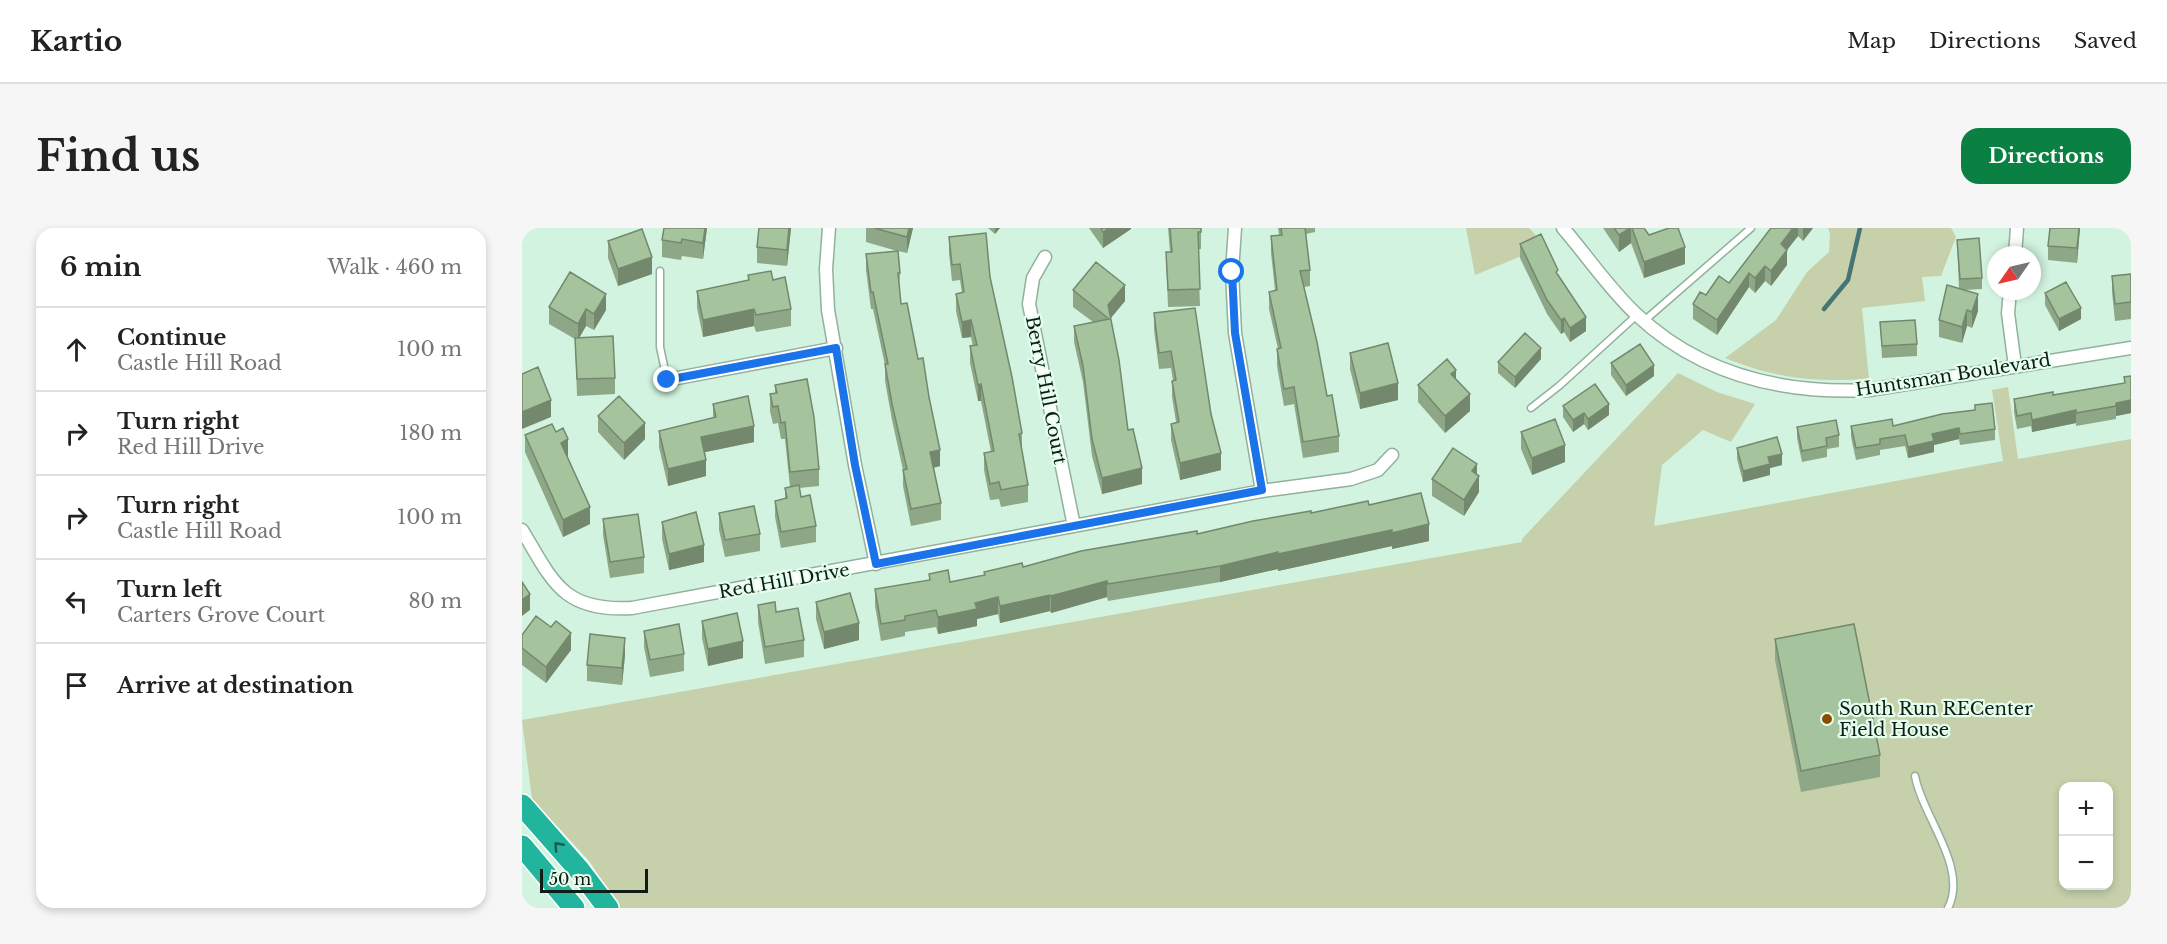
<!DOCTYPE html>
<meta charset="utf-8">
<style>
body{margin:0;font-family:"Libre Baskerville",serif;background:#f6f6f6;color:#222}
.controls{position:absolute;right:18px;bottom:18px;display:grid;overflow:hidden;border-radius:12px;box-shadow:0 3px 9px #0003}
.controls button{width:54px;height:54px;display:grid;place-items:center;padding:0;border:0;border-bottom:2px solid #e0e0e0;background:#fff;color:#222;font:30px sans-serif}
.compass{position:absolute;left:1465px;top:18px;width:54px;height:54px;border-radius:50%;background:#fff;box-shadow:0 3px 9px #0003;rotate:236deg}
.scale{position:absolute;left:18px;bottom:15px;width:108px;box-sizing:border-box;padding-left:6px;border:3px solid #0f1b14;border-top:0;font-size:16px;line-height:21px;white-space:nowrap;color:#0f1b14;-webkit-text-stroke:4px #e4ffee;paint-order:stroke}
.stop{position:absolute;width:18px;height:18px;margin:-14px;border:4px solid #1a73e8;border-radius:50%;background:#fff}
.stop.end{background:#1a73e8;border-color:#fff;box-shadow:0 2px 6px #0008}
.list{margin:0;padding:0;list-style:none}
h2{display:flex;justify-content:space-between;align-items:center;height:78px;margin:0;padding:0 24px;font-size:26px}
h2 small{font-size:20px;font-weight:400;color:#767676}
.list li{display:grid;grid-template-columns:39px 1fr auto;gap:18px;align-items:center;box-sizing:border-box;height:84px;padding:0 24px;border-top:2px solid #e0e0e0}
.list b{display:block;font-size:22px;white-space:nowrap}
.list p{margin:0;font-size:20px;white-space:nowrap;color:#767676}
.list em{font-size:20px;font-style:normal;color:#767676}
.icon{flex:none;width:33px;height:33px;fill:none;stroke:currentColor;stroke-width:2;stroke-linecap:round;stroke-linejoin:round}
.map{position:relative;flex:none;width:1609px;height:680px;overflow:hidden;border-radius:18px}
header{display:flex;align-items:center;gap:36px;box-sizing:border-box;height:84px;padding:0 30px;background:#fff;border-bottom:2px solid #e0e0e0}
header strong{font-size:28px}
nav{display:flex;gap:33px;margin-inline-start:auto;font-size:21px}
.intro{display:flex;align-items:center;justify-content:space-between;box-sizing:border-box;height:144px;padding:0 36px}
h1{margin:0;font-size:42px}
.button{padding:15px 27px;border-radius:18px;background:#0b8043;color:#fff;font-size:21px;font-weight:700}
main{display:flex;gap:36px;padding:0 36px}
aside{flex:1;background:#fff;border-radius:18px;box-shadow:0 3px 9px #0003}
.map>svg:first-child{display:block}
</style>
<header>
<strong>Kartio</strong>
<nav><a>Map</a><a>Directions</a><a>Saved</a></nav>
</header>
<div class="intro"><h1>Find us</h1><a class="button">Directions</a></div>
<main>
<aside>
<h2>6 min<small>Walk · 460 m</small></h2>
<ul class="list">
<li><svg class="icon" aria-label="ahead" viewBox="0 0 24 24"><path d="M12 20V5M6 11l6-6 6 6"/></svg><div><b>Continue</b><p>Castle Hill Road</p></div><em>100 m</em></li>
<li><svg class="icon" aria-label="right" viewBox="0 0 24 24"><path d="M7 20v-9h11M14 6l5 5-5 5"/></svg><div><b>Turn right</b><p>Red Hill Drive</p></div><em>180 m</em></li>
<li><svg class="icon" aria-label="right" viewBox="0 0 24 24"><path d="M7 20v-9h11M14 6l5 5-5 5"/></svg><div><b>Turn right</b><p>Castle Hill Road</p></div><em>100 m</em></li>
<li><svg class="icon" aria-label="left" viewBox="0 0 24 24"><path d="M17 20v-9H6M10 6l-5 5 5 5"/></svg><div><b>Turn left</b><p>Carters Grove Court</p></div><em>80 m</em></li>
<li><svg class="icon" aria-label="arrive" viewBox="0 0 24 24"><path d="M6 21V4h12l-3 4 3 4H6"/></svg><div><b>Arrive at destination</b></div></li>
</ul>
</aside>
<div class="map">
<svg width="1609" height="680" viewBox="0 0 1609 680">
<rect width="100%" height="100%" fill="#d2f3df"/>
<path fill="#c6d1ab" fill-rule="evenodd" d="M944 0H1007L1024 18 953 47Z
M1306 0H1429L1434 9 1419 48 1400 49 1403 73 1340 80 1347 151C1290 154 1256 151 1203 130L1254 92 1285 44 1307 24 1308 6Z
M1156 145 1195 164 1233 176 1209 214 1181 202 1140 237 1132 298 1481 233 1470 162 1486 159 1496 231 1609 211V680H97L68 634 10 571 0 492 1000 314V311ZM1542 558H1586V658H1542Z"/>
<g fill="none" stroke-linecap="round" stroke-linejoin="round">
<path stroke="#477573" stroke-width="4.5" d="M1302 81 1326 52 1338 0"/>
<g stroke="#91b09d" stroke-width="9">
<path id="lane" d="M138 43V119L145 152
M1122 93 1229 0
M1009 180 1037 158 1115 87
M1393 548C1400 588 1447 640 1426 680"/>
</g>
<g stroke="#91b09d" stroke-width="15">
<path id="street" d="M307 0 304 41 306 82 333 237 354 336
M713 0 710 44 713 105 740 263
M1041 0C1066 29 1087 61 1115 87 1179 147 1262 166 1347 162L1609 120
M1493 27 1495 0
M523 29 511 50 507 76 552 298
M1488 63 1486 85 1493 138
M145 152 314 120
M0 302C31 354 41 384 110 380L740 263 829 251 856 242 870 227"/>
</g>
<g stroke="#fff" stroke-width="24">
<path id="highway" d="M0 577 58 643 86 680
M0 618 52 680"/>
</g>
<use href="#lane" stroke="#fff" stroke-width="6"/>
<use href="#street" stroke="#fff" stroke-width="12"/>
<use href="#highway" stroke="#20b59c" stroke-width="21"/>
</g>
<path fill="#8ea887" d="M142 0H185L181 31 160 28 159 32 140 29V12Z
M269 0 265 38 235 35V19Z
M344 0H391L385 25 376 23 378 45 377 61 379 76 396 131 407 169 418 238 412 240 419 275V292L389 298 381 258V242L370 192 363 153V137L351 81H349L344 42V26L375 23 344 14Z
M466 0H478L473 6Z
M567 0H609V1L581 20Z
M646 0H679V21H676L678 78 646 79 644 24H648Z
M756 0H793V4L784 6 788 42V58L782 59 805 168 817 208V224L781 230 772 176 762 178 755 138V121H756L747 81V64L753 62 749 25V8L757 7Z
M1081 0H1122L1127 7 1163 36 1122 50 1109 15 1097 24Z
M1249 0H1291L1281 13 1276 8 1265 22V37L1249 58 1243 53 1233 65 1227 59 1195 107 1171 91V76L1207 55Z
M1558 0 1555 35 1526 32V18Z
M427 9 468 49 500 205V222L506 257V274L479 279 477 271 468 272 462 242V225L469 224 459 173H456L448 135V118H451L449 109 440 110 434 83V66L440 65 438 52 430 53 427 25Z
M1435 12 1460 50V61L1442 62 1456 83 1450 100 1445 98 1440 115 1417 109V92L1437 61Z
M86 13 130 46 96 58 86 30Z
M998 16 1036 47 1064 103 1048 114 1042 104 1039 106 1025 86 998 30Z
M1609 46V91L1593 93 1590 64V48Z
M226 47 251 52 269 81V98L234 104 232 98 181 109 175 80V63L226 52Z
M551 62 603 73 589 90 606 202 620 256 580 266 570 228 561 154 552 114V98L571 94 551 79Z
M1523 65 1559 91 1537 103 1523 77Z
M27 79 84 82 72 102 64 98 57 110 93 150V166L55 168 53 111 27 96Z
M632 85 689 186 699 242 658 252 649 212V196L654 194 650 169V153H651L649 140 637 141 632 102Z
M1358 94 1395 116V128L1360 130Z
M828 125 876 172 838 181 828 141Z
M1019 131 993 160 976 145V134Z
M1089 135 1132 148 1104 168 1089 147Z
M1609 148V185L1594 188V191L1554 198V195L1510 204 1509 198 1495 201 1492 184V171L1531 167 1602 155V149Z
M934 152 948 183 923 205 896 174V157Z
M253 157 297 241V258L277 260 279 269 294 298V314L259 320 253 289V273L263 271V260L268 259 263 211H259L256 195 251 196 248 183V166L253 165Z
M191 176 232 214 183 224 184 248 146 258 137 219V203L191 190Z
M1453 177 1473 201V212L1438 217 1437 211 1412 217V224L1386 230 1383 218 1358 222V227L1334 232 1329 209V198H1371L1453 182Z
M1041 178 1087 187 1066 202 1062 196 1051 204 1041 189Z
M76 188 123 211 102 232 76 204Z
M1275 199 1317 207V219L1305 221V229L1280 234 1275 210Z
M999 204 1043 234 1010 247 999 221Z
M3 207 46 228H45L68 296 41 309 3 224Z
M1215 220 1260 237 1248 240V247L1221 254 1215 231Z
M955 246 957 264 942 288 910 268V251Z
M847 277 907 313 870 321V318L756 343V341L698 354 586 373 585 369 529 385 528 383 478 395 476 386 455 391V398L416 406 414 399 383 404V408L359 413 353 378V361L407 352V346L428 354 462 347V344L501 339 789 285Z
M197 285 238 306V323L203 329 197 302Z
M81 291 122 329V345L88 350 81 307Z
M140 294 182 334 147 342 140 311Z
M294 374 337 412 302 421 294 391Z
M236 377 254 384 282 412V429L243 436 236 394Z
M180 393 221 430 186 438 180 410Z
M122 403 162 426V443L128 449 122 419Z
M0 407 49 422 24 455 0 437Z
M1253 411 1358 527V549L1279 564 1253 432Z
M103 427 100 457 65 453V437Z"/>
<path fill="#74886e" d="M183 0H185L181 31V15Z
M267 0H269L265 38V22Z
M387 0H391L385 25V9Z
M473 0H478L473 6Z
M587 0H609V1L581 20V4Z
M1108 0H1109V15L1097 24V7Z
M1271 0H1276V8L1265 22V37L1249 58V43L1259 16Z
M1281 0H1291L1281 13Z
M1557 0H1558L1555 35V20Z
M1163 19V36L1122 50V34Z
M130 29V46L96 58V41Z
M1243 38V53L1233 65V50Z
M1227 45V59L1195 107V92Z
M603 57V73L587 92 586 77Z
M84 66V82L72 102V86Z
M1456 66V83L1450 100V84Z
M1559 80V91L1537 103V91Z
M64 81V98L56 112V96Z
M232 81V98L181 109V92Z
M1445 82V98L1440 115V99Z
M1064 89V103L1048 114V100Z
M1042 90V104L1039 106V92Z
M449 92V109L440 110V94Z
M1019 120V131L993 160V149Z
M1132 137V148L1104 168V157Z
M934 142V158L929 146Z
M876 155V172L838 181V165Z
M459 156V173H456V157Z
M948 166V183L923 205V188Z
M29 172V189L0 201V184Z
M1609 172V185L1594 188V175Z
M1087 176V187L1066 202V191Z
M1554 182V195L1510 204V192Z
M1062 185V196L1051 204V192Z
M123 195V211L102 232V215Z
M232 198V214L179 225V209Z
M1437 200V211L1412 217V224L1386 230V219L1410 206Z
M46 211V228L39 231V215Z
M1043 217V234L1010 247V230Z
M418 222V238L408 240V224Z
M699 225V242L658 252V235Z
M1260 226V237L1248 240V247L1221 254V243L1246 229Z
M184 232V248L146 258V241Z
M955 236V251L957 248V264L942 288V272L950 243Z
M620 240V256L580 266V250Z
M68 279V296L41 309V292Z
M907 296V313L870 321V305Z
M870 302V318L756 343V326Z
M182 317V334L147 342V326Z
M756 324V341L698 354V338Z
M585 353V369L529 385V368Z
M8 366V382L0 388V372Z
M528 367V383L478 395V378Z
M476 369V386L455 391V398L416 406V389L453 375Z
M337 395V412L302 421V404Z
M49 405V422L24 455V439Z
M103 410V427L100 457V440Z
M221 413V430L186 438V421Z"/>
<path fill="#a5c39d" stroke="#74886e" stroke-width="1.5" d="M142 0H183L181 15 160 11 159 15 140 12Z
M237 0H267L265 22 235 19Z
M352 0H387L385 9Z
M579 0H587L581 4Z
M648 0H679V4H676L678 61 646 62 644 24H650Z
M759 0H783L788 42 778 43 795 114 805 168 810 167 817 208 781 214 772 159 762 161 755 121 759 120 747 64 755 62 749 8 760 7Z
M1092 0H1108L1097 7Z
M1110 0H1122L1127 7 1147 0H1156L1163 19 1122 34Z
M1249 0H1271L1259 16 1265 22 1249 43 1243 38 1233 50 1227 45 1195 92 1171 76 1178 64 1184 67 1197 48 1207 55Z
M1528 0H1557L1555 20 1526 18Z
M120 1 130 29 96 41 86 13Z
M464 5 468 49 490 149 500 205 497 206 506 257 479 262 477 254 468 256 462 225 472 223 459 156 456 157 448 118 455 117 449 92 440 94 434 66 442 64 438 36 430 37 427 9Z
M1019 6 1036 42 1034 44 1064 89 1048 100 1042 90 1039 92 1025 72 998 16Z
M1457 10 1460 50 1438 51 1435 12Z
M376 23 378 45H376L379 76 385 75 396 131 401 130 407 169 418 222 408 224 419 275 389 281 381 242 385 241 370 176 363 136H366L351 64H349L344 26Z
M574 34 603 57 586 77 597 132 606 202 611 201 620 240 580 250 570 211 561 138 552 98 587 91 551 62Z
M249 43 251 52 263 49 269 81 234 87 232 81 181 92 175 63 227 52 226 47Z
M48 44 84 66 72 86 64 81 56 96 27 79Z
M1609 46V74L1593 76 1590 48Z
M1544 54 1559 80 1537 91 1523 65Z
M1425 57 1456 66 1450 84 1445 82 1440 99 1417 92Z
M673 80 689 186 699 225 658 235 649 196 657 194 650 153 654 152 649 123 637 125 632 85Z
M1393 92 1395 116 1360 118 1358 94Z
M1003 105 1019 120 993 149 976 134Z
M91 108 93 150 55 151 53 110Z
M866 115 876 155 838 165 828 125Z
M1118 116 1132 137 1104 157 1089 135Z
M925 131 934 142 929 146 948 166 923 188 896 157Z
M16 139 29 172 0 184V146Z
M1609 148V172L1594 175V178L1554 185V182L1510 192 1509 185 1495 188 1492 171 1531 164V167L1603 155 1602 149Z
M285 151 292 189 297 241 268 244 263 194 259 195 256 178 251 179 248 166 255 165 253 157Z
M1073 156 1087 176 1066 191 1062 185 1051 192 1041 178Z
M97 168 123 195 102 215 76 188Z
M226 168 232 198 179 209 184 232 146 241 137 203 194 189 191 176Z
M1470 175 1473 201 1438 206 1437 200 1410 206 1412 213 1386 219 1383 207 1358 211V216L1334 220 1329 198 1370 191 1371 198 1420 186 1453 182V177Z
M1033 191 1043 217 1010 230 999 204Z
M1314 192 1317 207 1304 210 1305 218 1280 223 1275 199Z
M30 196 34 204 41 200 46 211 39 215 68 279 41 292 3 207Z
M1255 209 1260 226 1246 229 1248 236 1221 243 1215 220Z
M931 220 955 236 950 243 957 248 942 272 910 251Z
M277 257 279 269 288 267 294 298 259 304 253 273 265 270 263 260Z
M899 265 907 296 870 305V302L756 326V324L698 338 586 356 585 353 529 368 528 367 478 378 476 369 453 375 455 381 416 389 414 382 383 388V392L359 396 353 361 408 352 407 346 426 342 428 354 463 347 462 344 500 335 501 339 559 323 675 303V306L731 293 789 283V285L846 273 847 277Z
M232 278 238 306 203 312 197 285Z
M174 284 182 317 147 326 140 294Z
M116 286 122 329 88 334 81 291Z
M0 354 8 366 0 372Z
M328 365 337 395 302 404 294 374Z
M253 374 254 384 276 380 282 412 243 419 236 377Z
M215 385 221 413 186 421 180 393Z
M14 388 29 399 34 393 49 405 24 439 0 420V407Z
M157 396 162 426 128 432 122 403Z
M1332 396 1358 527 1279 543 1253 411Z
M68 406 103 410 100 440 65 437Z"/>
<defs><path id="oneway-chevron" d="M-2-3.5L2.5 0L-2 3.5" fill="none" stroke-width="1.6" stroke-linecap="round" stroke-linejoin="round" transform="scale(1.5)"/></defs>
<use stroke="#176051" href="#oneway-chevron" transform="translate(36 618) rotate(-132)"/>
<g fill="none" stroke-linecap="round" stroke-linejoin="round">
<path stroke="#1a73e8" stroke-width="8" d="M145 152 314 120 333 237 354 336 740 262 713 105 710 44"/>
</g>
<circle fill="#864e01" stroke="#e4ffee" stroke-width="2" cx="1305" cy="491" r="6"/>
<g text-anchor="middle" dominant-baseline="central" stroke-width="4.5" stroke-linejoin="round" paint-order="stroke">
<g font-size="18" fill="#0f1b14" stroke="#e4ffee">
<text transform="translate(1431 147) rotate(-9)">Huntsman Boulevard</text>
<text transform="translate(524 162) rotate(79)">Berry Hill Court</text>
<text transform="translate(262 353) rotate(-10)">Red Hill Drive</text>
</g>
<g font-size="18" fill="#0f1b14" stroke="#e4ffee" text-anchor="start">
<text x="1317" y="481">South Run RECenter<tspan x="1317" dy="21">Field House</tspan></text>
</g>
</g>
</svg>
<div class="controls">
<button>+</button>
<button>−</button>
</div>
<svg class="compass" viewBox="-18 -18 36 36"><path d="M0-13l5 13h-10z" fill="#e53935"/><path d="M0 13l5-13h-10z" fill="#767676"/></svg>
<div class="scale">50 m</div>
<div class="stop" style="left:710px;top:44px"></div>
<div class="stop end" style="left:145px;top:152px"></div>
</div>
</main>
